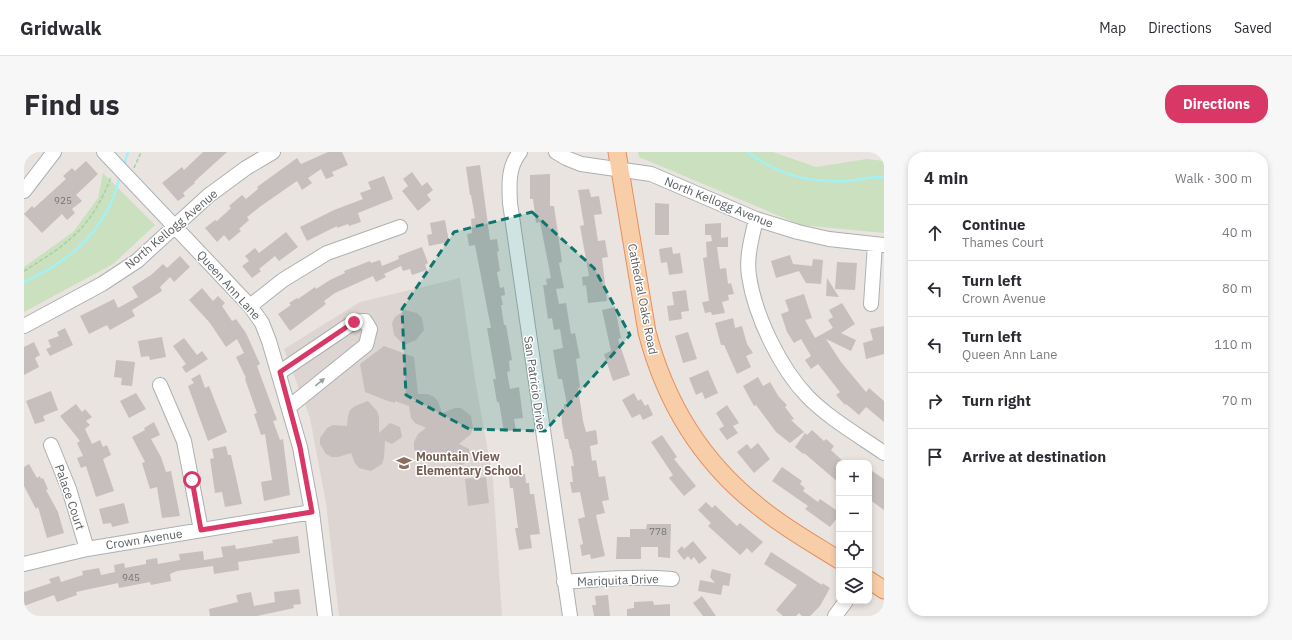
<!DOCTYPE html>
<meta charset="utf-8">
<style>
body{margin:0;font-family:"IBM Plex Sans",sans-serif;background:#f7f7f7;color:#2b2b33}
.controls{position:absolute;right:12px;bottom:12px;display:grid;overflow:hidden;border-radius:8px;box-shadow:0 2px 6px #0003}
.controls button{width:36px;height:36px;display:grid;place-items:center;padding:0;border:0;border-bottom:1px solid #e1e1e2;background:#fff;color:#2b2b33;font:20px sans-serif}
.stop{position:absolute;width:12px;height:12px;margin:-9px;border:3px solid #d93765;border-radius:50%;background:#fff}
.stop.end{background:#d93765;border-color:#fff;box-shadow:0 1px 4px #0008}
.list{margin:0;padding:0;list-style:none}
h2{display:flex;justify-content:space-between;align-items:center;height:52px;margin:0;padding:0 16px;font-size:17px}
h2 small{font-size:13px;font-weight:400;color:#7c7c81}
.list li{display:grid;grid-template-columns:26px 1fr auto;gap:12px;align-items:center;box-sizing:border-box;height:56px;padding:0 16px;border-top:1px solid #e1e1e2}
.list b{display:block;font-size:15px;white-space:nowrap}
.list p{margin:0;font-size:13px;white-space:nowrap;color:#7c7c81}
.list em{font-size:13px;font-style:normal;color:#7c7c81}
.icon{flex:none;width:22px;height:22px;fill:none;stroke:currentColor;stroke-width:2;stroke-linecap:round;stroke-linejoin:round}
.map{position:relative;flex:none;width:860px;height:464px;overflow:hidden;border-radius:16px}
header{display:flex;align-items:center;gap:24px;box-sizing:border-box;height:56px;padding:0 20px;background:#fff;border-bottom:1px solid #e1e1e2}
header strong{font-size:19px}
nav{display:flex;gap:22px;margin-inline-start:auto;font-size:14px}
.intro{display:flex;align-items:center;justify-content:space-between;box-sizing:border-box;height:96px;padding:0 24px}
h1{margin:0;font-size:28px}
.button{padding:10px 18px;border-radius:16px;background:#d93765;color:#fff;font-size:14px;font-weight:700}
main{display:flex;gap:24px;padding:0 24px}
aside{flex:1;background:#fff;border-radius:16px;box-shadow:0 2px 6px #0003}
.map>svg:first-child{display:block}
</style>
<header>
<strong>Gridwalk</strong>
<nav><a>Map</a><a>Directions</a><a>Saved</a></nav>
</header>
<div class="intro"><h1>Find us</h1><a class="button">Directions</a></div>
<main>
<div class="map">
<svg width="860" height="464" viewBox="0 0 860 464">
<rect width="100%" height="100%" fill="#eae4e0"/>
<path fill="#ddd5d1" d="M436 126 451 227 469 328 478 464H315L302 351 291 293 286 266 260 197 336 150Z"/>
<path fill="#cae0be" d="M614 0H749L792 15 843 7 860 9V81L777 73 615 5Z
M79 21 131 73 89 112 0 160V115L49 80 74 46Z"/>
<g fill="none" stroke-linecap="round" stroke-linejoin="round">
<path stroke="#a3f1f7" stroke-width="2.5" d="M723 0C756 23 783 31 824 29 836 28 848 24 860 25
M100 14 104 0
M0 130C37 113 68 91 86 53 91 44 93 34 96 24"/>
</g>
<path fill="#c6bfbd" d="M179 0H203L170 30 171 31 159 41 161 44 154 49 138 31 158 15 160 18Z
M304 0H318L324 13 308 20 310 24 302 27 297 17 284 26 288 31 278 38 273 29 237 54 223 65 225 68 215 77 217 79 205 89 200 83 193 90 181 76 191 68 193 69 207 56 205 54 218 43 222 47 234 37 233 35 273 6 277 12Z
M62 9 74 22 52 43 58 49 48 57 51 61 43 68 38 62 18 81 0 62 8 54 10 56 42 27 39 24 48 16 51 19Z
M456 13 466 88 473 87 475 99 473 100 476 119 473 120 476 136 480 135 481 143 477 144 479 153H477L480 173H482L488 208 485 209 486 219 483 220 486 237 495 235 499 266 490 267 492 278 480 280 475 250H473L469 227H472L463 176H467L464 161 451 93 445 94 443 82 448 81 447 67 451 66 447 43H446L442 15Z
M388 20 398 34 403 30 409 38 403 43 407 48 394 59 378 39 384 34 379 27Z
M526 22V54H530L538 110 535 111 540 136 532 137 535 152 542 151 547 182 551 181 556 206 552 207 556 235 554 236 559 269 562 280 572 278 574 292 566 294 568 309 572 308 575 325 581 324 585 348 578 349 581 361 572 363 581 404 567 407 566 402 558 404 556 393 559 392 554 367 561 365 556 340 548 341 546 330H549L547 314H550L547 297H546L544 287H541L538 272 537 257H540V252H543L538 227H534L529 198 539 196 536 177 530 178 528 166 524 167 519 133H523L522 127 527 126 516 70 512 71 509 47H506V23Z
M360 24 369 47 334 61 337 70 325 74 324 72 313 76V74L283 89 276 75 310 58 339 47 336 41 347 37 344 30Z
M565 37 567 45 575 44 578 62 570 63 574 89 581 88 584 105 578 106 583 149 564 151 562 133 559 134 558 125 565 124 556 74 560 73 554 38Z
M631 51 645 52V83H631Z
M421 68 425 90 405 94 403 83 408 82 406 71Z
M697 71V86L704 85V95H693L696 117 702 116 704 132 707 131 710 142 704 143 705 148 698 150 701 161 688 163 687 160 681 161 678 150 685 149 679 106 683 105 682 90 688 89 687 83H681V72Z
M262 80 274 95 255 109 251 104 235 117 237 119 228 126 218 114 225 109 221 104 231 96 235 101Z
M398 95 404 111 401 113 403 118 388 123 386 117 379 119 377 114 360 122 362 125 352 130 349 124 311 141 300 149 302 152 266 179 254 162 267 153 265 151 273 146 274 147 291 135 292 137 306 128 321 121 320 119 346 109 347 111 356 108 358 114 375 107 374 104Z
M648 95 649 102 656 101 659 121 645 123 643 110 637 111 635 97Z
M766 103 769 112 788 114 789 107 799 108 797 132 782 131 775 119 752 126 747 109Z
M156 104 166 115 150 130 146 125 136 135 138 139 108 158 111 164 86 178 83 173 65 182 56 164 90 147 94 156 114 145 108 135 127 123 139 112 143 116Z
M813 110 833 111 831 138 811 137Z
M803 126 815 145 802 144Z
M178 136 189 149 194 144 201 151 198 154 208 169 212 167 222 181 236 212 233 214 253 268 249 269 256 288 259 287 266 343 240 349 237 330 248 328 241 282 237 283 230 262 233 261 221 227 222 226 212 205 220 201 213 187 202 195 186 171 165 148Z
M662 138 665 159 657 160 658 167 645 169 643 154 650 153 648 140Z
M780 142 788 166 781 168 791 186 809 176 804 168 809 165 805 158 818 151 831 172 817 181 832 188 827 199 802 187 817 210 842 240 845 236 860 249V270L842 255 835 263 822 252 821 253 812 243 816 240 794 212 787 217 781 208 787 204 777 187 770 191 763 180 757 162 765 159 761 148Z
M591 155 597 186 594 187 606 223 589 229 580 202 587 199 578 158Z
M381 158 393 161 398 166 400 178 392 188 380 193 370 183 368 171 371 165Z
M709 166 711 176 718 174 723 192 729 201 722 204 727 215 713 222 700 193H697L691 171Z
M860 174V202L842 207 839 191 849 188 846 177Z
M41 176 49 193 26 204 22 197 27 195 24 188 35 184 33 180Z
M664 180 673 207 659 211 651 184Z
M138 185 142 205 126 208 125 204 117 205 114 189Z
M160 186 173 203 178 199 184 207 162 221 158 215 162 212 149 194Z
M10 190 16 203 11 206 15 215 0 223V195Z
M360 194 390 205 394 242H404L410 245 414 249 418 261 431 256H437L447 264 449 276 447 282 435 292 445 297 446 307 438 313 427 310 425 298 414 308 408 310 397 307 390 297V290L394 282 402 276 391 271 387 266 385 254 371 249V251L364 249 341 240 336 212Z
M92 208 111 210 108 234 97 233 98 226 90 225Z
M684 218 694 241 681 247 678 240 672 243 665 226Z
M176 222 181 236 185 234 203 280 184 289 164 234 170 231 167 227Z
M734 225 739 234 746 230 755 245 763 253 761 255 770 267 767 268 780 280 766 291 752 280 732 253 730 254 719 234Z
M27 239 34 258 19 264 21 269 11 272 2 249Z
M112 241 122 257 105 266 96 249Z
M610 241 614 249 617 247 621 254 624 252 629 263 619 268 616 262 608 266 598 248Z
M344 249 353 259 355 265V281L366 271 376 275 378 285 368 292 361 289 360 306 358 312 347 319 335 316 331 311 327 301 314 305H308L302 302 296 292V286L303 276 309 273 323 274 324 264 326 258 331 254Z
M52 252 58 260 61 257 68 265 62 269 66 273 61 277 68 292 76 288 79 295 83 293 87 303 79 307 90 339 72 345 62 314 57 316 53 306 59 304 53 291 56 289 36 264Z
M703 253 715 271 709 274 714 281 703 288 695 277 700 274 692 261Z
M130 270 136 283 127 287 137 305 142 320 147 319 156 364 138 366 133 335 126 337 118 311 121 310 108 285 121 278 120 276Z
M788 278 800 289 802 287 810 294 807 298 821 311H815V331L780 301 779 302 771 295 781 281 783 283Z
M638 283 653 305 650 307 672 334 660 344 645 326 649 323 627 290Z
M734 291 746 307 730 321 713 300 723 292 727 297Z
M202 294 204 303H207L218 352 201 355 198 340 191 341 186 307 190 306 188 297Z
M5 312 13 326 16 324 17 327 19 326 24 337 22 338 34 360 40 381 23 386 14 355 12 357 0 334V315Z
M497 315 498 322H501L502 331H505L506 342H510L516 382 506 383 508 396 495 398 491 376H494L489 336H486L484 317Z
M758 315 778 329 776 332 781 336 779 339 794 350 796 347 815 360V363L806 375 781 357 784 354 748 329Z
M845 317 860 327V358L845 347Z
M462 325 465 351 444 354 441 327Z
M682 350 688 356 691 353 713 374 716 371 739 390 728 401 723 396 716 403 684 374 687 371 674 358Z
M100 351 105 371 88 375 87 371 79 372 75 357Z
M623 372H647L646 406 634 405V395H617V407H592L593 385H606V377H622Z
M274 384 276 401 214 410 215 418 190 422 189 414 153 419 146 422 147 429 127 433 126 430 95 436 94 431 52 440 53 443 33 450 30 443 0 454V440L27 431 25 427 35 424 37 430 59 423 58 419 75 416 77 423 91 420 90 413 100 411 101 416 122 412V408L133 406 134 412 156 408 155 402 179 399 180 408 199 405 197 395 211 393 212 397 249 391 248 388Z
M669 389 683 406 675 412 670 405 667 408 664 404 660 408 653 399 658 394 660 397Z
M747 400 798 433V431L806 436 796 454 786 464H778L775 461 772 464H759L752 458 773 433 740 412Z
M688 417 707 422 705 434 699 433 697 443 674 439 676 428 691 431 686 425Z
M275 437 277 452 269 453 270 456 233 464H186L185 457 214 450 212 443 227 440 230 454 251 450 250 440Z
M584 443 586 464H570L568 453H572L571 444Z
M678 444 692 464H679L669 451Z
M629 449 630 453 646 452V464H603V457L610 456V450Z"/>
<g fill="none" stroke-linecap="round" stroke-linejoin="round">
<g stroke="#acb0b2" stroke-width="16">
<path id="minor" d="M80 0 226 154 238 171 245 189 276 295 288 360 301 464
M496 0C484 15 485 32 486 51L546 464
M532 0 542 6 557 12 627 22 732 67 774 80 805 87 860 93
M0 39 30 0
M732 67C728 85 722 105 725 124 731 164 756 216 784 245 806 267 834 283 860 301
M847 152 851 92
M226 154 259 128 303 101 376 75
M0 174 78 132 113 109 184 44 222 16 249 0
M256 220 330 170 341 169 346 177 342 193 265 255
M136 233 160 289 177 378
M27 293 45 337 63 397
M0 412 63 397 288 360
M540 430C576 427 612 424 648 427
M811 464 822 449"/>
</g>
<g stroke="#e48f5f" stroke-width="19">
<path id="major" d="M593 0 623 180C641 249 677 309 734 354 759 375 788 391 815 408
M845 428 860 438"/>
</g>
<path stroke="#a7d1a2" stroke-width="1.5" stroke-dasharray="4 2" stroke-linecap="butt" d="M110 16 117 0
M0 119C44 92 68 75 87 25"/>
<use href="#minor" stroke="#fff" stroke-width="14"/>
<use href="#major" stroke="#f7cea8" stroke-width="17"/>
</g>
<defs><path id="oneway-solid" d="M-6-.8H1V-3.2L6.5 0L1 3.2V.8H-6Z"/></defs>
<use fill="#9b9ea0" href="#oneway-solid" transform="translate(296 230) rotate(-39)"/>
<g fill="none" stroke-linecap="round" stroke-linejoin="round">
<path stroke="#d93765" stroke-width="5" d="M168 328 177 378 288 360 276 295 256 220 330 170"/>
</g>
<path fill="#0f766e" fill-opacity="0.2" stroke="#0f766e" stroke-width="3" stroke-dasharray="8 5" stroke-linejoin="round" d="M508 60 570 116 606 183 521 279 445 277 382 243 378 157 430 80Z"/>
<defs>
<g id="school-bare" transform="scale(1.2)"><path d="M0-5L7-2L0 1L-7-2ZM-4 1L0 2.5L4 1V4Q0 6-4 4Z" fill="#8d6e63" stroke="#fff" stroke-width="2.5" paint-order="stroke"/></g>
</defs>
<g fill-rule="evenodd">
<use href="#school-bare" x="380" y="311"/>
</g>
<g text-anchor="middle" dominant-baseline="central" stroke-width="3" stroke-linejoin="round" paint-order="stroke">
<g font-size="10" fill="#747677">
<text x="39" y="48">925</text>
<text x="634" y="379">778</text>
<text x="107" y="425">945</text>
</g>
<g font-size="12" fill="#595e60" stroke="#fff">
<text transform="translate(695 50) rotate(22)">North Kellogg Avenue</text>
<text transform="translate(147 77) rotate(-40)">North Kellogg Avenue</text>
<text transform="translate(205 133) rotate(48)">Queen Ann Lane</text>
<text transform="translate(619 147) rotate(79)">Cathedral Oaks Road</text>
<text transform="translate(511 231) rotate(82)">San Patricio Drive</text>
<text transform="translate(46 345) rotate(71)">Palace Court</text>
<text transform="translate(120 387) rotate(-9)">Crown Avenue</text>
<text transform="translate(594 428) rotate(-2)">Mariquita Drive</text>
</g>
<g font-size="12" font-weight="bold" fill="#785e54" stroke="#fff" text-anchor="start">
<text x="392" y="304">Mountain View<tspan x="392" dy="14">Elementary School</tspan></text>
</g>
</g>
</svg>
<div class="controls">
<button>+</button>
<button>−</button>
<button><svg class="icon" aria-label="locate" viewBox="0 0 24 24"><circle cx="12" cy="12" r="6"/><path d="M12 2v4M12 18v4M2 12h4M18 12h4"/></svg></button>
<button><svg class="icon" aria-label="layers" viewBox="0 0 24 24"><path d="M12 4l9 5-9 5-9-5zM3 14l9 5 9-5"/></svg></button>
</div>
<div class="stop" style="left:168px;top:328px"></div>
<div class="stop end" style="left:330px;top:170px"></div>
</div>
<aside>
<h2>4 min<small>Walk · 300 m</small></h2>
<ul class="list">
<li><svg class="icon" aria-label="ahead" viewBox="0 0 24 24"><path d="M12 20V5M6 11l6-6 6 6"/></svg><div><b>Continue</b><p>Thames Court</p></div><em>40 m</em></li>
<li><svg class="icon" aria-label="left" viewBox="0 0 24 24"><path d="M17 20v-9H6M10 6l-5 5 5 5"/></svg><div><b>Turn left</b><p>Crown Avenue</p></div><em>80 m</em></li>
<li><svg class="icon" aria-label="left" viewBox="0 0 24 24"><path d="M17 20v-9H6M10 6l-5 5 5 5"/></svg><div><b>Turn left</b><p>Queen Ann Lane</p></div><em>110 m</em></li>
<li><svg class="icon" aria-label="right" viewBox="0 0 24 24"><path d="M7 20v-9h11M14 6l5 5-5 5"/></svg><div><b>Turn right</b></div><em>70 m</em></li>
<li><svg class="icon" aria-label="arrive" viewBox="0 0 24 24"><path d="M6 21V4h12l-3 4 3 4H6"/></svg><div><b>Arrive at destination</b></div></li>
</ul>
</aside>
</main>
